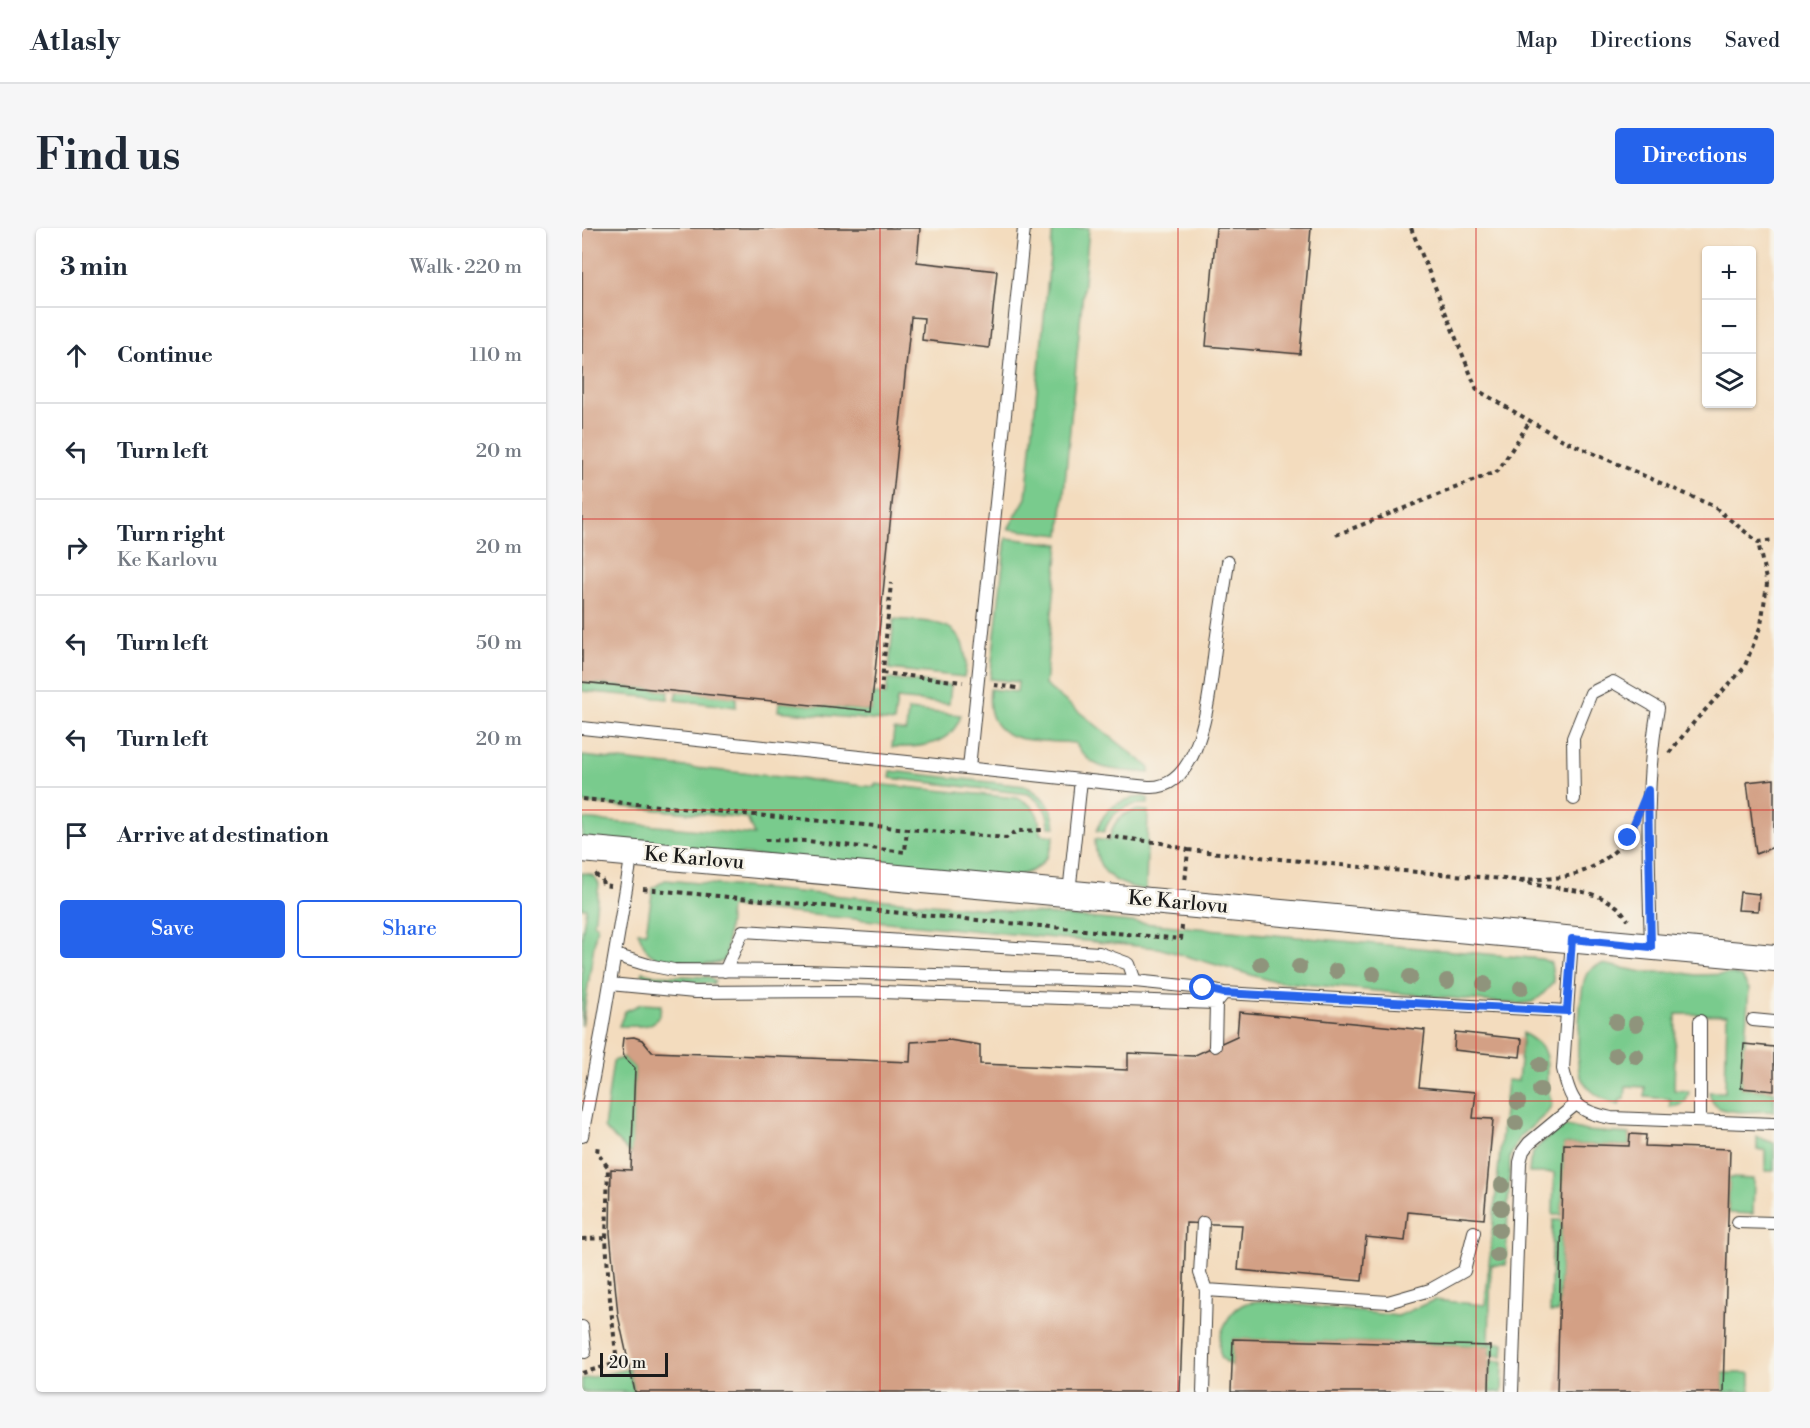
<!DOCTYPE html>
<meta charset="utf-8">
<style>
body{margin:0;font-family:"Libre Bodoni",serif;background:#f6f6f7;color:#1f2937}
.controls{position:absolute;right:18px;top:18px;display:grid;overflow:hidden;border-radius:6px;box-shadow:0 2px 4px #0004}
.controls button{width:54px;height:54px;display:grid;place-items:center;padding:0;border:0;border-bottom:2px solid #e0e1e3;background:#fff;color:#1f2937;font:30px sans-serif}
.scale{position:absolute;left:18px;bottom:15px;width:68px;box-sizing:border-box;padding-left:6px;border:3px solid #1c1c1c;border-top:0;font-size:16px;line-height:21px;white-space:nowrap;color:#1c1c1c;-webkit-text-stroke:4px #f7f3e8;paint-order:stroke}
.stop{position:absolute;width:18px;height:18px;margin:-14px;border:4px solid #2563eb;border-radius:50%;background:#fff}
.stop.end{background:#2563eb;border-color:#fff;box-shadow:0 2px 6px #0008}
.list{margin:0;padding:0;list-style:none}
h2{display:flex;justify-content:space-between;align-items:center;height:78px;margin:0;padding:0 24px;font-size:26px}
h2 small{font-size:20px;font-weight:400;color:#747a83}
.list li{display:grid;grid-template-columns:39px 1fr auto;gap:18px;align-items:center;box-sizing:border-box;height:96px;padding:0 24px;border-top:2px solid #e0e1e3}
.list b{display:block;font-size:22px;white-space:nowrap}
.list p{margin:0;font-size:20px;white-space:nowrap;color:#747a83}
.list em{font-size:20px;font-style:normal;color:#747a83}
.actions{display:flex;gap:12px;padding:18px 24px}
.actions a{flex:1;padding:14px 0;border:2px solid #2563eb;border-radius:6px;text-align:center;font-size:21px;color:#2563eb}
.actions .main{background:#2563eb;color:#fff}
.icon{flex:none;width:33px;height:33px;fill:none;stroke:currentColor;stroke-width:2;stroke-linecap:round;stroke-linejoin:round}
.map{position:relative;flex:none;width:1192px;height:1164px;overflow:hidden;border-radius:6px}
header{display:flex;align-items:center;gap:36px;box-sizing:border-box;height:84px;padding:0 30px;background:#fff;border-bottom:2px solid #e0e1e3}
header strong{font-size:28px}
nav{display:flex;gap:33px;margin-inline-start:auto;font-size:21px}
.intro{display:flex;align-items:center;justify-content:space-between;box-sizing:border-box;height:144px;padding:0 36px}
h1{margin:0;font-size:42px}
.button{padding:15px 27px;border-radius:6px;background:#2563eb;color:#fff;font-size:21px;font-weight:700}
main{display:flex;gap:36px;padding:0 36px}
aside{flex:1;background:#fff;border-radius:6px;box-shadow:0 2px 4px #0004}
.map>svg:first-child{display:block}
</style>
<header>
<strong>Atlasly</strong>
<nav><a>Map</a><a>Directions</a><a>Saved</a></nav>
</header>
<div class="intro"><h1>Find us</h1><a class="button">Directions</a></div>
<main>
<aside>
<h2>3 min<small>Walk · 220 m</small></h2>
<ul class="list">
<li><svg class="icon" aria-label="ahead" viewBox="0 0 24 24"><path d="M12 20V5M6 11l6-6 6 6"/></svg><div><b>Continue</b></div><em>110 m</em></li>
<li><svg class="icon" aria-label="left" viewBox="0 0 24 24"><path d="M17 20v-9H6M10 6l-5 5 5 5"/></svg><div><b>Turn left</b></div><em>20 m</em></li>
<li><svg class="icon" aria-label="right" viewBox="0 0 24 24"><path d="M7 20v-9h11M14 6l5 5-5 5"/></svg><div><b>Turn right</b><p>Ke Karlovu</p></div><em>20 m</em></li>
<li><svg class="icon" aria-label="left" viewBox="0 0 24 24"><path d="M17 20v-9H6M10 6l-5 5 5 5"/></svg><div><b>Turn left</b></div><em>50 m</em></li>
<li><svg class="icon" aria-label="left" viewBox="0 0 24 24"><path d="M17 20v-9H6M10 6l-5 5 5 5"/></svg><div><b>Turn left</b></div><em>20 m</em></li>
<li><svg class="icon" aria-label="arrive" viewBox="0 0 24 24"><path d="M6 21V4h12l-3 4 3 4H6"/></svg><div><b>Arrive at destination</b></div></li>
</ul>
<div class="actions"><a class="main">Save</a><a>Share</a></div>
</aside>
<div class="map">
<svg width="1192" height="1164" viewBox="0 0 1192 1164">
<rect width="100%" height="100%" fill="#f7f3e8"/>
<filter id="ink" filterUnits="userSpaceOnUse"><feTurbulence type="fractalNoise" baseFrequency=".0167" numOctaves="2"/><feDisplacementMap in="SourceGraphic" scale="12" xChannelSelector="R" yChannelSelector="G"/><feConvolveMatrix kernelMatrix="1 2 1 2 8 2 1 2 1" color-interpolation-filters="sRGB"/></filter>
<filter id="wash" filterUnits="userSpaceOnUse"><feTurbulence type="fractalNoise" baseFrequency=".008" numOctaves="4" result="noise"/><feDisplacementMap in="SourceGraphic" scale="24" xChannelSelector="R" yChannelSelector="G"/><feGaussianBlur stdDeviation="1.35" result="paint"/><feColorMatrix in="noise" values="0 0 0 0 0 0 0 0 0 0 0 0 0 0 0 0 0 1.4 0 .05"/><feComposite in="paint" operator="in"/></filter>
<g filter="url(#wash)">
<rect width="100%" height="100%" fill="#f3dcbe"/>
<path fill="#79cb8d" stroke="#4a7454" stroke-width="1.5" d="M471 0H507L478 307 426 301 444 270Z
M424 310 477 316 463 457 567 539V545C534 541 511 546 493 515 451 511 401 520 408 461L435 464 436 454 408 451Z
M312 391C327 393 345 392 360 397 382 403 387 430 382 449L307 441Z
M306 451 369 457 367 476 315 471 312 494 196 483 197 474 289 483 291 466 304 467Z
M0 454 87 463 86 471 0 463Z
M95 463 154 469V479L94 472Z
M326 482 379 487C370 518 337 520 310 519L312 502 324 503Z
M0 528 293 559V556L435 570C452 576 459 587 458 606L472 608C467 636 453 646 426 649L0 613V591L172 607 165 590 0 575Z
M309 543 443 558C461 567 471 578 473 599H467C467 583 459 574 446 566L308 550Z
M561 569 566 570V576C544 575 529 583 522 604L515 603C521 581 538 570 561 569Z
M556 582 566 583 564 662C533 657 513 645 513 611L527 613C530 595 538 585 556 582Z
M0 645C8 645 14 648 17 656L12 696 15 697 0 798V707L4 680H0Z
M83 652 960 731 969 735 972 754 959 768 950 774 936 776 868 770 690 753 576 720 148 679 144 726 142 733C127 739 79 736 67 725 62 720 59 710 56 704H64L71 660Z
M1020 736 1061 744H1095L1114 747 1152 746 1160 749 1167 761 1159 860 1192 863V883C1178 883 1142 887 1133 877 1129 873 1128 869 1127 864H1143L1145 787 1094 786 1092 862 1107 863C1105 876 1100 878 1088 879V871L1063 869V859L1044 858 1043 871 1038 872 1037 877C1022 873 1005 863 998 847 993 834 998 764 1003 750 1005 742 1013 738 1020 736Z
M61 744 73 747 127 749 133 753 131 756 72 753 60 747Z
M59 776 79 777C78 803 56 798 37 798L43 783Z
M941 805C966 819 965 826 965 852 965 861 968 868 970 876L965 885 937 910 928 929 924 1037H909L907 1115H922L921 1128 908 1127V1118L651 1111 650 1138C646 1135 641 1133 639 1128 633 1112 645 1085 660 1077 667 1073 676 1073 684 1073L816 1088 852 1072 903 1077 925 852 936 853Z
M42 829 53 840 50 927 22 900 31 833Z
M985 898 1004 903 1048 906 1047 918 982 916 980 987H971L972 945H947C948 939 947 931 951 925 957 915 974 903 985 898Z
M1175 909 1192 915V943H1183V922H1175Z
M1147 950 1172 951 1171 986 1146 985Z
M971 992H980L977 1084H968Z
M908 1133H921L920 1164H907Z
M47 1141 53 1164H0V1151Z
M1141 1145H1168V1164H1141Z"/>
<g id="blocks">
<path fill="#d3a085" d="M0 0H338L335 34 415 43 407 120 340 112 342 90 329 89 289 483 0 454Z
M634 0H729L718 126 624 118Z
M1192 551V619L1174 626 1165 554Z
M1158 664 1177 666 1176 683 1156 682Z
M657 784 843 802 837 859 894 864 891 890 911 891 902 991 826 984 823 1013 784 1009 780 1053 656 1042 660 997 604 995 598 1164H53L36 1087 28 1005 29 941 49 942 53 840 42 829 40 819 41 810 52 809 60 812 70 824 328 834 329 814 367 812 398 817V836L546 842V825L611 828 655 808Z
M873 804 940 811 938 829 872 822Z
M1162 816 1192 819V863L1159 860Z
M1048 906 1064 907 1063 918 1148 921 1141 1164H975L982 916 1047 918Z
M651 1111 908 1118 907 1164H649Z"/>
</g>
</g>
<g filter="url(#ink)">
<use href="#blocks" fill-opacity="0" stroke="#3c3934" stroke-width="1.5"/>
<g fill="none" stroke-linecap="round" stroke-linejoin="round">
<g stroke="#3c3934" stroke-width="14">
<path id="lane" d="M0 500 566 559C622 563 628 458 633 421 637 392 642 363 646 334
M387 540 442 0
M992 571 991 510 1009 465 1031 454 1076 480C1062 559 1067 639 1069 719
M487 665 499 552
M990 711 981 841C989 875 994 883 1029 890L1192 896
M33 727 66 737 92 742 221 743 553 753 621 760 642 765
M143 743 161 703 517 725 547 736 553 753
M28 756 113 764 268 763 634 775
M1171 792 1192 794
M1118 793V893
M633 818 634 775 642 765 985 783
M0 908 20 802 50 625
M1156 994 1192 995
M621 995 618 1045 624 1062 806 1074 848 1062 882 1043 892 1004
M0 1099 3 1124
M621 1164 624 1062
M930 1164 938 934 941 923 947 915 994 876"/>
</g>
<g stroke="#3c3934" stroke-width="28">
<path id="street" d="M0 621 1192 730"/>
</g>
<path stroke="#3c3934" stroke-width="4" stroke-dasharray="4.5 4.5" stroke-linecap="butt" d="M829 0 895 162 981 212 1131 278 1176 314 1192 312
M754 307 916 243 948 193
M300 445 381 454
M412 457 435 460
M299 464 309 355
M1087 525 1113 493 1162 440 1179 397 1185 356 1176 314
M0 571 424 610 435 603 462 602
M524 608 580 615 606 622 603 655
M183 612 226 613 323 624 325 600
M606 622 810 642 934 652C967 663 1006 657 1034 678 1039 681 1043 688 1046 692
M13 646 20 652 21 657 29 658
M938 652C980 650 1001 651 1034 622 1040 616 1046 612 1049 604
M61 661 599 711 600 698
M0 1011 24 1010
M0 1145 35 1135 27 1062 24 1010 26 939 15 925 16 916"/>
<use href="#lane" stroke="#fff" stroke-width="12"/>
<use href="#street" stroke="#fff" stroke-width="26"/>
</g>
<g fill="#8f947b">
<circle cx="679" cy="736" r="8"/>
<circle cx="717" cy="739" r="8"/>
<circle cx="754" cy="743" r="8"/>
<circle cx="791" cy="746" r="8"/>
<circle cx="828" cy="749" r="8"/>
<circle cx="865" cy="753" r="8"/>
<circle cx="902" cy="756" r="8"/>
<circle cx="939" cy="760" r="8"/>
<circle cx="1034" cy="794" r="8"/>
<circle cx="1054" cy="796" r="8"/>
<circle cx="1034" cy="827" r="8"/>
<circle cx="1054" cy="828" r="8"/>
<circle cx="958" cy="837" r="8"/>
<circle cx="958" cy="862" r="8"/>
<circle cx="936" cy="874" r="8"/>
<circle cx="934" cy="895" r="8"/>
<circle cx="920" cy="957" r="8"/>
<circle cx="919" cy="980" r="8"/>
<circle cx="917" cy="1002" r="8"/>
<circle cx="915" cy="1027" r="8"/>
</g>
</g>
<g fill="none" stroke-linecap="round" stroke-linejoin="round" filter="url(#ink)">
<path stroke="#2563eb" stroke-width="8" d="M621 760 642 765 659 766 985 783 990 711 1069 719 1066 562 1046 610"/>
</g>
<path fill="none" stroke="#d62828" stroke-width="1.5" stroke-opacity="0.55" d="M298 0V1164M596 0V1164M894 0V1164M0 291H1192M0 582H1192M0 873H1192"/>
<g text-anchor="middle" dominant-baseline="central" stroke-width="5" stroke-linejoin="round" paint-order="stroke">
<g font-size="20" fill="#1c1c1c" stroke="#f7f3e8">
<text transform="translate(112 631) rotate(5)">Ke Karlovu</text>
<text transform="translate(596 675) rotate(5)">Ke Karlovu</text>
</g>
</g>
</svg>
<div class="controls">
<button>+</button>
<button>−</button>
<button><svg class="icon" aria-label="layers" viewBox="0 0 24 24"><path d="M12 4l9 5-9 5-9-5zM3 14l9 5 9-5"/></svg></button>
</div>
<div class="scale">20 m</div>
<div class="stop" style="left:621px;top:760px"></div>
<div class="stop end" style="left:1046px;top:610px"></div>
</div>
</main>
